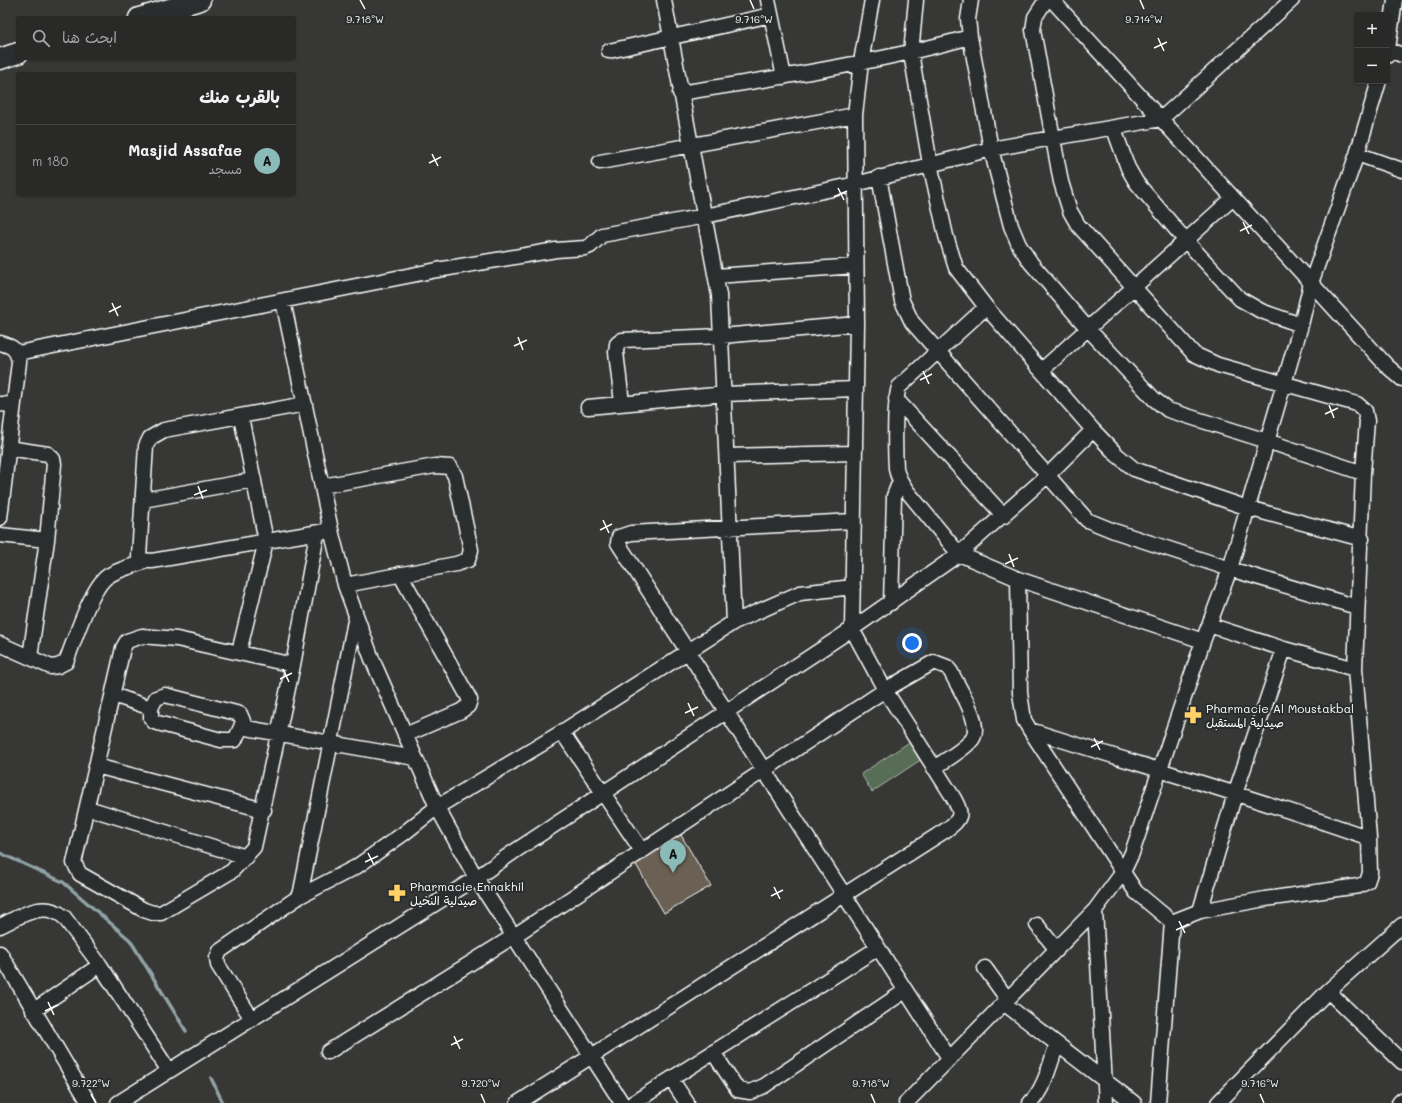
<!DOCTYPE html>
<html lang="ar">
<meta charset="utf-8">
<style>
body{margin:0;font-family:Mali,"Playpen Sans Arabic",sans-serif;background:#313130;color:#f1f3f6;direction:rtl}
.controls{position:absolute;right:12px;top:12px;display:grid;overflow:hidden;border-radius:4px;box-shadow:0 1px 3px #0004}
.controls button{width:36px;height:36px;display:grid;place-items:center;padding:0;border:0;border-bottom:1px solid #454545;background:#292928;color:#f1f3f6;font:20px sans-serif}
.you{position:absolute;left:912px;top:643px;width:14px;height:14px;margin:-10px;border:3px solid #fff;border-radius:50%;background:#1a73e8;box-shadow:0 0 0 6px #1a73e833}
.badge{display:grid;place-items:center;width:26px;height:26px;border-radius:50%;background:#8bbbb9;color:#111;font-size:13px;font-weight:700}
.pin{position:absolute;translate:-50% -33px;filter:drop-shadow(0 1px 2px #0008)}
.pin::after{content:'';position:absolute;top:21px;width:14px;height:12px;background:inherit;clip-path:polygon(0 0,100% 0,50% 100%)}
.list{margin:0;padding:0;list-style:none}
h2{display:flex;justify-content:space-between;align-items:center;height:52px;margin:0;padding:0 16px;font-size:17px}
h2 small{font-size:13px;font-weight:400;color:#a5a6a8}
.list li{display:grid;grid-template-columns:26px 1fr auto;gap:12px;align-items:center;box-sizing:border-box;height:72px;padding:0 16px;border-top:1px solid #454545}
.list b{display:block;font-size:15px;white-space:nowrap}
.list p{margin:0;font-size:13px;white-space:nowrap;color:#a5a6a8}
.list em{font-size:13px;font-style:normal;color:#a5a6a8}
.icon{flex:none;width:22px;height:22px;fill:none;stroke:currentColor;stroke-width:2;stroke-linecap:round;stroke-linejoin:round}
.map{position:relative;flex:none;width:1402px;height:1103px;overflow:hidden;direction:ltr}
.search{position:absolute;background:#292928;box-shadow:0 1px 3px #0004;left:16px;top:16px;width:280px;height:44px;display:flex;align-items:center;gap:10px;box-sizing:border-box;padding:0 14px;border-radius:4px;color:#a5a6a8;font-size:15px}
.panel{position:absolute;background:#292928;box-shadow:0 1px 3px #0004;left:16px;top:72px;width:280px;height:124px;border-radius:4px;direction:rtl}
.map>svg:first-child{display:block}
</style>
<div class="map">
<svg width="1402" height="1103" viewBox="0 0 1402 1103">
<rect width="100%" height="100%" fill="#373735"/>
<filter id="ink" filterUnits="userSpaceOnUse"><feTurbulence type="fractalNoise" baseFrequency=".025" numOctaves="2"/><feDisplacementMap in="SourceGraphic" scale="8" xChannelSelector="R" yChannelSelector="G"/><feConvolveMatrix kernelMatrix="1 2 1 2 8 2 1 2 1" color-interpolation-filters="sRGB"/></filter>
<g filter="url(#ink)">
<path fill="#596d57" stroke="#acb6ab" d="M914 739 925 757 872 792 861 774Z"/>
<g fill="none" stroke-linecap="round" stroke-linejoin="round">
<path stroke="#91a3a7" stroke-width="3.5" d="M0 853 63 882 130 940 186 1031
M211 1078 223 1103"/>
</g>
<path fill="#6b6052" stroke="#fff" d="M678 830 711 886 664 913 634 861Z"/>
<g fill="none" stroke-linecap="round" stroke-linejoin="round">
<g stroke="#fff" stroke-width="17">
<path id="street" d="M664 0 719 295 734 622
M768 0 784 77
M916 0 911 53 930 164 946 236 956 268 986 307 1093 430 1117 455 1134 469 1248 508 1362 539
M1052 0 1387 366 1402 379
M970 37 968 19 971 0
M1389 50 1402 55
M609 51 771 15
M1387 56 1395 0
M680 93C778 78 875 63 970 37L991 149 1011 226 1019 245 1031 263 1089 330 1154 399 1168 410 1267 441 1363 473
M1114 129 1128 168 1136 182 1186 241 1240 299 1261 311 1301 325
M1357 154 1402 170
M600 162 855 115
M879 177 902 301 912 322 1087 520 1114 531 1230 569 1357 607
M716 276 856 266
M283 301 331 530 345 585 372 659 437 807 476 878 622 1103
M986 307 899 387C894 401 895 452 896 468 897 477 902 484 907 491L959 554 1018 579 1203 641
M0 343C12 346 17 349 19 362L0 518
M18 353 437 270 556 250 585 248 590 246 602 235 705 216 856 184 991 149 1161 119 1292 0
M1042 370 1233 198
M896 399 1004 516
M622 403 616 352 617 344 622 340 722 336 857 324
M0 404 13 405
M305 404 164 430 150 438 146 446 139 556 142 560 152 561 331 530
M588 407 725 394 855 389
M8 448 48 454 53 459 54 464 47 540 30 657
M727 456 854 453
M322 486 435 466 450 467 455 476 471 550 468 560 456 564 345 585
M143 500 254 480
M853 521 631 533 619 537 618 543 949 1058
M0 535 47 540
M400 574 470 700 468 706 461 711 405 735
M1018 579 1020 693 1024 720 1030 730 1136 892 1172 922 1200 911 1265 899 1359 886 1367 882 1370 873 1369 838 1355 669 1363 473 1367 421 1365 411 1357 404 1218 365 1194 354 1078 225 1070 211 1061 182 1033 30 1035 17 1046 0
M891 603 894 496 900 481
M1209 625 1284 649 1355 669
M142 636 177 639 293 665 254 847 232 871 161 913H153L144 910 80 874 74 863 123 648 127 641Z
M0 644 51 667 58 666 66 662C74 642 91 587 108 576 119 569 134 566 146 561
M239 652 266 541 241 417
M293 665 317 534
M113 695 151 708V718L154 722 221 740H235L241 727 415 758
M151 708 156 698 165 695 240 714 243 721 241 727
M1030 730C1143 766 1257 798 1369 838
M96 766 264 810
M88 808 246 857
M642 851 562 732 734 622 800 593 853 587
M300 896 356 616
M1095 910 1106 1103
M1200 911 1235 794 1284 649
M1037 925 1057 950
M0 926C21 916 43 900 64 917L100 965 169 1071
M0 953 89 1103
M985 968 1008 1000
M1328 991 1402 1062
M1005 1004 1134 1103
M33 1011 100 965
M252 1019 218 965 217 958 220 951 300 896 356 867 403 834 437 807 562 732
M328 1052 514 936 885 690 934 662 947 667 951 672C959 689 986 727 970 742 960 752 946 760 934 768
M713 1052 738 1090 750 1092 764 1086 905 991
M671 1079 687 1103
M118 1103 476 878 512 853 852 629 959 554 1048 475 1093 430
M518 1103 946 830C962 818 963 815 953 797L885 690 852 629 857 324 855 115 861 62 872 0
M633 1103 878 948
M906 1103 1095 910 1123 872 1132 853 1203 641 1230 569 1301 325 1311 283 1357 154 1379 81
M1030 1103C1045 1088 1050 1064 1057 1044
M1158 1103 1172 922
M1218 1103 1328 991 1402 925
M1399 1103 1402 1100"/>
</g>
<g stroke="#fff" stroke-width="23">
<path id="secondary" d="M139 18 200 0
M0 59 18 53"/>
</g>
<use href="#street" stroke="#2a2d2e" stroke-width="14"/>
<use href="#secondary" stroke="#2a2d2e" stroke-width="20"/>
</g>
</g>
<path fill="none" stroke="#fff" stroke-width="1.5" d="M360 0 365 9M750 0 754 9M1140 0 1144 9M1158 38 1164 51M1154 48 1167 42M432 154 438 166M429 163 441 157M838 188 844 200M834 197 847 191M1243 222 1249 234M1240 231 1252 225M112 303 118 316M109 312 121 306M518 337 523 350M514 346 527 340M923 371 929 384M920 380 932 374M1329 405 1334 418M1325 414 1338 408M198 486 203 499M194 495 207 490M603 520 609 533M600 530 612 524M1009 554 1014 567M1005 564 1018 558M283 669 289 682M280 679 292 673M688 703 694 716M685 713 698 707M1094 738 1100 750M1091 747 1103 741M368 853 374 865M365 862 378 856M774 887 780 899M771 896 783 890M1179 921 1185 933M1176 930 1189 924M48 1002 54 1015M45 1011 58 1005M454 1036 460 1049M451 1045 463 1039M91 1094 96 1103M481 1094 485 1103M871 1094 875 1103M1260 1094 1264 1103"/>
<defs>
<g id="pharmacy-bare" transform="scale(1.38)"><path d="M-2-6h4v4h4v4h-4v4h-4v-4h-4v-4h4Z" fill="#ffd166" stroke="#2a2d2e" stroke-width="2.5" paint-order="stroke"/></g>
</defs>
<g fill-rule="evenodd">
<use href="#pharmacy-bare" x="1193" y="715"/>
<use href="#pharmacy-bare" x="397" y="893"/>
</g>
<g text-anchor="middle" dominant-baseline="central" stroke-width="4" stroke-linejoin="round" paint-order="stroke">
<g font-size="12" fill="#fff" stroke="#2a2d2e" text-anchor="start">
<text x="1206" y="708">Pharmacie Al Moustakbal<tspan x="1206" dy="14">صيدلية المستقبل</tspan></text>
<text x="410" y="886">Pharmacie Ennakhil<tspan x="410" dy="14">صيدلية النخيل</tspan></text>
</g>
</g>
<g font-size="10" text-anchor="middle" fill="#fff" stroke="#2a2d2e" stroke-width="4" stroke-linejoin="round" paint-order="stroke">
<text x="365" y="23">9.718°W</text>
<text x="754" y="23">9.716°W</text>
<text x="1144" y="23">9.714°W</text>
<text x="91" y="1087">9.722°W</text>
<text x="481" y="1087">9.720°W</text>
<text x="871" y="1087">9.718°W</text>
<text x="1260" y="1087">9.716°W</text>
</g>
</svg>
<div class="controls">
<button>+</button>
<button>−</button>
</div>
<div class="you"></div>
<div class="pin badge" style="left:673px;top:873px">A</div>
<div class="search"><svg class="icon" aria-label="search" viewBox="0 0 24 24"><circle cx="10" cy="10" r="6"/><path d="M15 15l6 6"/></svg>ابحث هنا</div>
<section class="panel">
<h2>بالقرب منك<small></small></h2>
<ul class="list">
<li><span class="badge">A</span><div><b>Masjid Assafae</b><p>مسجد</p></div><em>180 m</em></li>
</ul>
</section>
</div>
